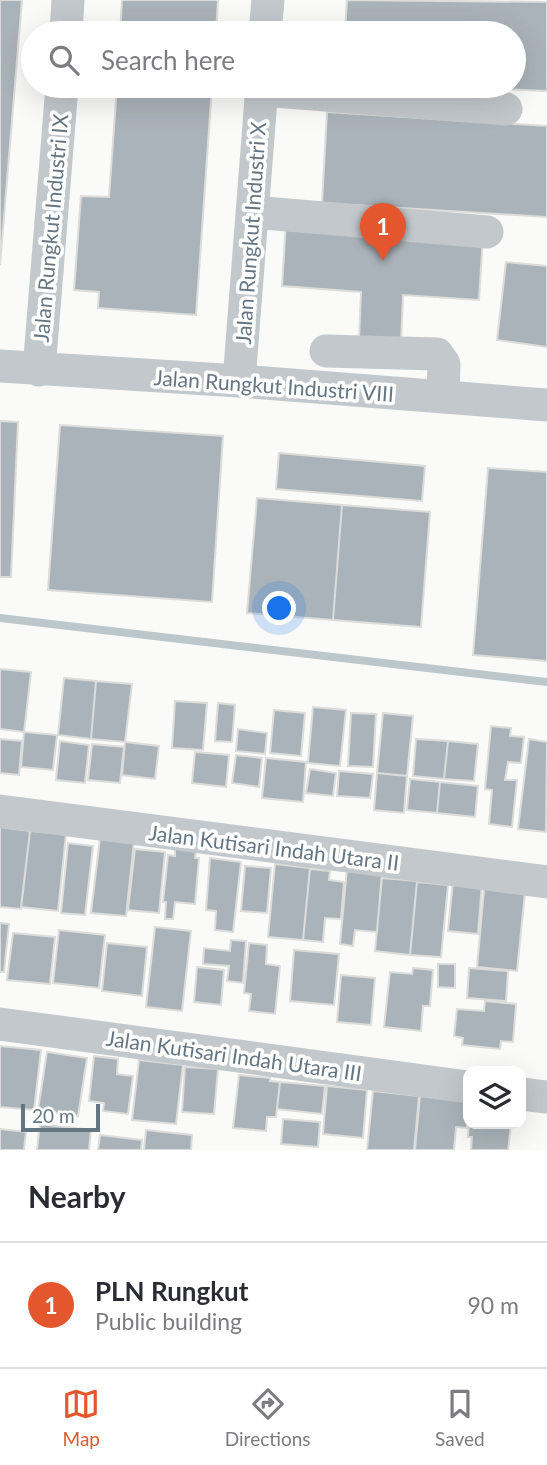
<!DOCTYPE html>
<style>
body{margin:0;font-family:Lato,sans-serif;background:#f2f2f3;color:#2b2b33}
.controls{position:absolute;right:21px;bottom:21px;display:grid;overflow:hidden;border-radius:14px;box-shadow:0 7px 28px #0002}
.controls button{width:63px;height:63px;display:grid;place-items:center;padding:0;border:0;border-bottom:2px solid #e1e1e2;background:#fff;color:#2b2b33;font:35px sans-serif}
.scale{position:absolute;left:21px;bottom:18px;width:79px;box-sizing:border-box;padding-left:7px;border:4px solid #657683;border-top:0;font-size:19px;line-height:24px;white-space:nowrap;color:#657683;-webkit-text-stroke:5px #fff;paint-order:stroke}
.you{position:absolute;left:280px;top:609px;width:24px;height:24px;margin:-18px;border:5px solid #fff;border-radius:50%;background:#1a73e8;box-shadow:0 0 0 10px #1a73e833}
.badge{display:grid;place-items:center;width:46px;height:46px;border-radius:50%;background:#e4572e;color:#fff;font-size:23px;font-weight:700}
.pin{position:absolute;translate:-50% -58px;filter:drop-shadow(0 2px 4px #0008)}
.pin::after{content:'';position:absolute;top:37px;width:24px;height:21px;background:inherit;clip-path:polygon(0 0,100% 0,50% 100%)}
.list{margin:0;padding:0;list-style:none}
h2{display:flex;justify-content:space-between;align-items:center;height:91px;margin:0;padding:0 28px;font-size:30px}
h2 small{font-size:23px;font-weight:400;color:#7c7c81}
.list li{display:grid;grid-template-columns:46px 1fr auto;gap:21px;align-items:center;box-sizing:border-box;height:126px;padding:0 28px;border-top:2px solid #e1e1e2}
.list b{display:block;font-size:26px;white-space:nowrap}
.list p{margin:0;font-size:23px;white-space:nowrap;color:#7c7c81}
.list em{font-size:23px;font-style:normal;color:#7c7c81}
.icon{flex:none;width:38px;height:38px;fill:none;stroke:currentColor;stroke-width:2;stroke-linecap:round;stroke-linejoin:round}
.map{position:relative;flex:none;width:547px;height:1150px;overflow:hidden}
.search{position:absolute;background:#fff;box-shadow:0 7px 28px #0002;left:21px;right:21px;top:21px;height:77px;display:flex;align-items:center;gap:18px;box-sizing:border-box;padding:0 24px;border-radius:38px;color:#7c7c81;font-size:26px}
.sheet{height:217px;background:#fff}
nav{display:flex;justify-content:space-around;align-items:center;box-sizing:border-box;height:98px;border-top:2px solid #e1e1e2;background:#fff;font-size:19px;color:#7c7c81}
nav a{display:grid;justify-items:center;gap:4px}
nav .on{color:#e4572e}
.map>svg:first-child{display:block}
</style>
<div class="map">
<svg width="547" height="1150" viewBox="0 0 547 1150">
<rect width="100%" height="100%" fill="#fafaf8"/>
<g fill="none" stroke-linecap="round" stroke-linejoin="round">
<path stroke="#bbc7cb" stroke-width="8" d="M0 618 547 682"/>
</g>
<path fill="#aab3b9" stroke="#dcdcda" stroke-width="2" d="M0 0H22L0 265Z
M122 0H218L216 33H120Z
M347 0 547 2V91L428 86H514V33H345Z
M117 86H212L196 315 98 308 99 292 74 290 81 196 109 197Z
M327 112 547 126V217L322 203Z
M286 222 483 236 479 300 403 295 401 343 359 340 361 292 282 286Z
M506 262 547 266V347L497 340Z
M0 421 18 422 11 577H0Z
M60 425 223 436 212 602 48 590Z
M279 453 425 466 422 501 276 489Z
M488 468 547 472V661L473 655Z
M257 498 342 505 333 620 247 613Z
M342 505 430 512 421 627 333 620Z
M0 669 31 672 24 732 0 729Z
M64 678 96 681 91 739 58 735Z
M96 681 132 684 125 742 91 739Z
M175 701 207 703 203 750 172 748Z
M218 703 235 705 232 742 215 741Z
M313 707 346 710 340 766 308 763Z
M274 710 305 713 301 756 270 753Z
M351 713 376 714 373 767 348 766Z
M383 713 413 716 407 776 377 773Z
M491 726 511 728 510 736 524 737 521 763 508 762 505 780H517L512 827 489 824 492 790 485 789Z
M238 729 267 733 265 754 236 751Z
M24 732 57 735 53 770 21 767Z
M0 739 22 741 19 775 0 773Z
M416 739 448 741 444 779 413 776Z
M529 739 547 742 546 832 518 829Z
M60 741 89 745 85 783 56 780Z
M448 741 478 744 474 781 444 779Z
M125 742 159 746 155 779 122 775Z
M92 744 124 747 120 783 88 780Z
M195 752 229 755 226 787 192 783Z
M236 755 262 758 259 787 232 783Z
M266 758 306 762 303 802 262 798Z
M310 769 336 773 333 796 306 793Z
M339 771 373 774 370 798 337 796Z
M377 773 407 776 404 813 374 810Z
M410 779 440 782 437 813 407 810Z
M440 782 478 786 475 817 437 813Z
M0 827 30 831 21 909 0 907Z
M30 831 66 834 58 911 21 907Z
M100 838 134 842 126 916 91 913Z
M68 843 93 846 85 915 61 913Z
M175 848 196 851 195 858H199L195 904 175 902 173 919H165L166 902H163L168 855 175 856Z
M135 849 165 852 159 913 128 910Z
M210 858 241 862 233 932 215 930 216 911 206 910Z
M275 864 310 868 303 940 268 937Z
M245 866 271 868 267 913 241 911Z
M310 869 330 871 329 880 344 882 341 919 325 918 323 942 303 940Z
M347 869 382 872 377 932 355 930 353 946 340 944Z
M382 878 417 881 410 955 375 951Z
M485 879 526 882 517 971 477 967Z
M453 881 482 883 478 934 448 931Z
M417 882 448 885 441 957 410 955Z
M0 923 9 924 4 972H0Z
M155 927 191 931 182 1011 146 1007Z
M59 930 105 935 99 988 53 983Z
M13 933 55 937 50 984 7 980Z
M231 940 246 941 243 983 227 981 229 966 203 964 204 948 230 951Z
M107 943 147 947 142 996 102 991Z
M249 943 267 945 266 964 280 966 275 1014 249 1011 251 994 244 993Z
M294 950 339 954 334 1005 290 1001Z
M438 964H455V988L438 987Z
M197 967 224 970 221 1005 194 1002Z
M413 968 433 970 430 1006H423L421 1031 384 1027 390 972 412 974Z
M469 968 508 971 506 1001 467 998Z
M341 975 375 978 371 1025 337 1022Z
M485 1001 516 1004 513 1042 501 1041 500 1049 462 1045 463 1038 454 1036 457 1009 484 1011Z
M0 1046 41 1050 34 1110 0 1107Z
M47 1052 87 1058 78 1116 38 1110Z
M94 1056 118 1059 117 1074 133 1076 128 1114 103 1111 104 1103 89 1101Z
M139 1060 183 1065 176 1124 132 1120Z
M185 1067 218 1069 214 1114 182 1112Z
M239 1075 270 1078V1081L280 1082 276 1117H267L266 1131 233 1128Z
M280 1082 325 1086 322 1114 277 1109Z
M327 1086 367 1090 363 1138 323 1134Z
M373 1091 419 1096 414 1150H367Z
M420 1096 468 1098 467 1128 456 1127 454 1150H415Z
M283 1119 320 1122 318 1147 281 1144Z
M40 1124 91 1130 89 1150H37Z
M469 1124H511L508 1150H471L472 1137H468Z
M0 1129 26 1132 24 1150H0Z
M146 1130 192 1135 191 1150H144Z
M100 1135 142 1140 141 1150H98Z"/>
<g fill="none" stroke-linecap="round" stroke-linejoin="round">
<path stroke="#c3c8cc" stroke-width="33" d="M66 33 68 0
M265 33 268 0
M261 90 506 109
M252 212 487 232
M326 351 437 354 444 364 443 397
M0 366 239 381 547 405
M39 370 62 86
M239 381 262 86
M0 811 547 882
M0 1024 468 1087
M521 1094 547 1097"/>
</g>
<g text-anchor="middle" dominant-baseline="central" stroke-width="7" stroke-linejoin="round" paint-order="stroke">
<g font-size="21" fill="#657683" stroke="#fff">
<text transform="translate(50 228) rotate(-85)">Jalan Rungkut Industri IX</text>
<text transform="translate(250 233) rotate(-86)">Jalan Rungkut Industri X</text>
<text transform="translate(274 385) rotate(4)">Jalan Rungkut Industri VIII</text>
<text transform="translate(274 847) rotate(7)">Jalan Kutisari Indah Utara II</text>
<text transform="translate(234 1055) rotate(8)">Jalan Kutisari Indah Utara III</text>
</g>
</g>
</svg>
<div class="controls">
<button><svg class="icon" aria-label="layers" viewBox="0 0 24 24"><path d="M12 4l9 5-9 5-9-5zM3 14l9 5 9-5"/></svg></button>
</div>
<div class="scale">20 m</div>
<div class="you"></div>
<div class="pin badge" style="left:383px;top:261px">1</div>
<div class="search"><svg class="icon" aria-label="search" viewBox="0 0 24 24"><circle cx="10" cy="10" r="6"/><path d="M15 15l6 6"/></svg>Search here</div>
</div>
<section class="sheet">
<h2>Nearby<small></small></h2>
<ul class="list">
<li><span class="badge">1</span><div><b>PLN Rungkut</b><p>Public building</p></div><em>90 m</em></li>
</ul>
</section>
<nav>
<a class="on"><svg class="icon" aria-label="map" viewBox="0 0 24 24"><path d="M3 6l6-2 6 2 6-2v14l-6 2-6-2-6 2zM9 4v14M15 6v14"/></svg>Map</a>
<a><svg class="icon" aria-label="directions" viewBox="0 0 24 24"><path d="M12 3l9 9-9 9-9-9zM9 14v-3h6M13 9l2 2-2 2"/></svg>Directions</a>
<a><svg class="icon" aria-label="saved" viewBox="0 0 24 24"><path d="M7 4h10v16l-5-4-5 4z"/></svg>Saved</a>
</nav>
